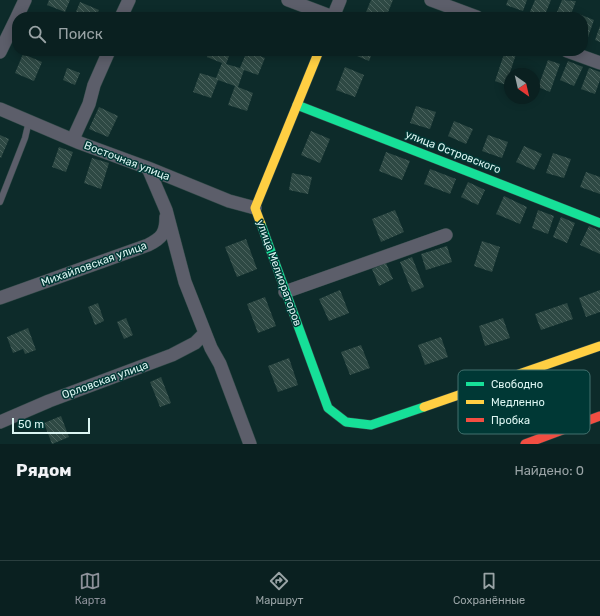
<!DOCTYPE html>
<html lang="ru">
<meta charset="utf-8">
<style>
body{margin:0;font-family:Rubik,sans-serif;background:#132829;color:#f1f3f6}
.compass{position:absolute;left:504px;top:68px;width:36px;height:36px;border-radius:50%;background:#0a2020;box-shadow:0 2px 10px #0003;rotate:146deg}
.scale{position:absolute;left:12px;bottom:10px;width:78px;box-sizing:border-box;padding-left:4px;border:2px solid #dbf5f2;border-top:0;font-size:11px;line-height:14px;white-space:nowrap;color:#dbf5f2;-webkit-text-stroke:3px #003835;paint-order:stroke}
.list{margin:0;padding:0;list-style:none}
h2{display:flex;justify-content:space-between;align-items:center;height:52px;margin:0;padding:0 16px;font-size:17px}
h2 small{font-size:13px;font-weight:400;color:#99a3a5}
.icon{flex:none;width:22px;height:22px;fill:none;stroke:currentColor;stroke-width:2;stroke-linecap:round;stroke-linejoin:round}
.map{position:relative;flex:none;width:600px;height:444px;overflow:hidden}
.search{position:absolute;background:#0a2020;box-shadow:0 2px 10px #0003;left:12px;right:12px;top:12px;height:44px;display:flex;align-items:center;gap:10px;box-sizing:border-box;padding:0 14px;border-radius:16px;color:#99a3a5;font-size:15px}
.sheet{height:116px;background:#0a2020}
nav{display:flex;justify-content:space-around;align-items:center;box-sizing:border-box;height:56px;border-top:1px solid #2a3e3e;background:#0a2020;font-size:11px;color:#99a3a5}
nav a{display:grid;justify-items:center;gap:2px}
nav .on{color:#8c9099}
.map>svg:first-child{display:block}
</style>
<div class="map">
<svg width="600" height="444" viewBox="0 0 600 444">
<defs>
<pattern id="building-back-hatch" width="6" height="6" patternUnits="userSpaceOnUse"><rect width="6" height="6" fill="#2e4944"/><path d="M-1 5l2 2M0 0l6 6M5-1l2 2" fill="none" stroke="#4c645f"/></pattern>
</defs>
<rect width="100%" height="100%" fill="#0d2b2a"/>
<path fill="url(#building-back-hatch)" d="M49 0H70L65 12 47 5Z
M371 0H393L386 17H364Z
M508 0H527L523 11 506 5Z
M535 0H551L544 17H536L529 14Z
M562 0 576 1 570 17H555Z
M80 2 99 10 96 17H74Z
M579 14 594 20 588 37 583 36V17H578Z
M600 26V42L595 40Z
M209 51H231L226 64 240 68 247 51 265 58 258 75 244 70 238 87 253 93 247 111 228 105 235 86 218 80 211 98 193 92 200 73 216 78 222 63 207 57Z
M351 51H373L369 61 350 53Z
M505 51H517L506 85 495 81Z
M23 54 42 62 34 81 15 73Z
M548 60 560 64 550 92 538 87Z
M568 61 583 67 574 86 560 80Z
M345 67 364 75 355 97 336 90Z
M67 68 80 73 75 85 63 80Z
M589 68 600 72V80L595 94 581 89Z
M416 106 436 112 430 129 410 123Z
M99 107 118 116 108 137 89 129Z
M454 121 473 129 466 144 448 136Z
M311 131 330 139 320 163 301 155Z
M0 135 9 139 1 158 0 157Z
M488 135 508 142 502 158 482 151Z
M524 146 542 154 534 170 516 162Z
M59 147 73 152 66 172 52 167Z
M386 152 410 161 402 180 379 171Z
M553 153 571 159 564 178 546 173Z
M92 158 109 163 101 189 84 183Z
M430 169 456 179 450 194 424 184Z
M586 172 600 177V194L580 187Z
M292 173 312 177 308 194 289 190Z
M468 182 485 190 478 205 461 197Z
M504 196 527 207 520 224 496 214Z
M395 210 404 232 381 242 372 219Z
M538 210 554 216 548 234 532 228Z
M561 217 575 223 567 243 553 237Z
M589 226 600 231V254L580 245Z
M246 239 257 269 237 277 225 247Z
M482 241 500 247 492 272 474 266Z
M447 246 452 262 426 270 421 254Z
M412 257 424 287 412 292 400 262Z
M386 263 393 279 379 286 372 269Z
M340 290 349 313 329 321 319 299Z
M600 290V312L586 317 579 298Z
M265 297 276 326 258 333 247 304Z
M98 303 104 321 95 325 88 307Z
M567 303 573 319 541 330 535 314Z
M126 318 133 335 124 339 117 322Z
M503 318 510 338 485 346 479 326Z
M28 328 36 350 25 354 23 349 13 353 7 337Z
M441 337 448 357 425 365 418 345Z
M361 345 370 368 350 375 341 352Z
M289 358 298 385 278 392 268 366Z
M161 377 171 403 160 407 150 382Z
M61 416 69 437 52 444 44 423Z"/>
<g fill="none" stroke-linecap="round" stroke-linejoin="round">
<g stroke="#304947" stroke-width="7">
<path id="lane" d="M0 202 25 138 29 121"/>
</g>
<g stroke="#304947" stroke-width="14">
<path id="street" d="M288 0 333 17
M431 0 477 17
M17 17 25 0
M121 17 129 0
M333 17 340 0
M567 51 600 63
M0 52 17 17
M0 109 80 143 148 168 229 201 255 208
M73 139 89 104 94 85 109 51
M148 168 166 210 185 282 211 348 220 364 250 444
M285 292 446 235
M0 298 148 245C162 238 166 233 166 217
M0 422 49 401 172 355 195 343 205 333"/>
</g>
<g stroke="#304947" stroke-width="10">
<path id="fast" d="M297 105 600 223
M261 224 328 408 346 422 371 425 424 407"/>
</g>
<g stroke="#304947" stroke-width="10">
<path id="slow" d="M261 224 255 208 319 51
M424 407 600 346"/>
</g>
<g stroke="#304947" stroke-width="10">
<path id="jam" d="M525 444 600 416"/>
</g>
<use href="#lane" stroke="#5c5e6a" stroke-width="6"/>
<use href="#street" stroke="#5c5e6a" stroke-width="13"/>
<use href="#fast" stroke="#16e098" stroke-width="9"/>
<use href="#slow" stroke="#ffcf43" stroke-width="9"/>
<use href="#jam" stroke="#f24e42" stroke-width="9"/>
</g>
<g text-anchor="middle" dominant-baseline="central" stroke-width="3" stroke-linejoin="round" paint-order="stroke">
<g font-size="11" fill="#dbf5f2" stroke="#003835">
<text transform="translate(453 152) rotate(21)">улица Островского</text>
<text transform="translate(127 161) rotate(21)">Восточная улица</text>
<text transform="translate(94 264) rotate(-20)">Михайловская улица</text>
<text transform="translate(279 273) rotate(70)">улица Мелиораторов</text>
<text transform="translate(105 380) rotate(-20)">Орловская улица</text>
</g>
</g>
<rect x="458" y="370" width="132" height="64" rx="6" fill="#003835" stroke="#42716e" stroke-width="1"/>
<rect x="466" y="382" width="18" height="4" fill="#16e098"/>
<rect x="466" y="400" width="18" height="4" fill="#ffcf43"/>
<rect x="466" y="418" width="18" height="4" fill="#f24e42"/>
<g font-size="11" fill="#dbf5f2">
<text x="491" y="388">Свободно</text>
<text x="491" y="406">Медленно</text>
<text x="491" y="424">Пробка</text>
</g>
</svg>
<svg class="compass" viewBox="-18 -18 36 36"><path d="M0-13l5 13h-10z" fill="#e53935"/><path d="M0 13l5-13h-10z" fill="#99a3a5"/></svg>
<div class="scale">50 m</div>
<div class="search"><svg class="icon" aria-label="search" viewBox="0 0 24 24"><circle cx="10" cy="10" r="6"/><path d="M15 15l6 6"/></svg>Поиск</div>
</div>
<section class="sheet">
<h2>Рядом<small>Найдено: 0</small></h2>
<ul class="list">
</ul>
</section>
<nav>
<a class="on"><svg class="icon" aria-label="map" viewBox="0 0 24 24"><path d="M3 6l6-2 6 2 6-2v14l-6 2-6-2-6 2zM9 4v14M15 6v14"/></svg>Карта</a>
<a><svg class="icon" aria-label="directions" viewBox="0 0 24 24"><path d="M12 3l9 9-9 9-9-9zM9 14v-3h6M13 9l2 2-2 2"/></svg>Маршрут</a>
<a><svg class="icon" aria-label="saved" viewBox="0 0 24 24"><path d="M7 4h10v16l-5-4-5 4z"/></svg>Сохранённые</a>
</nav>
